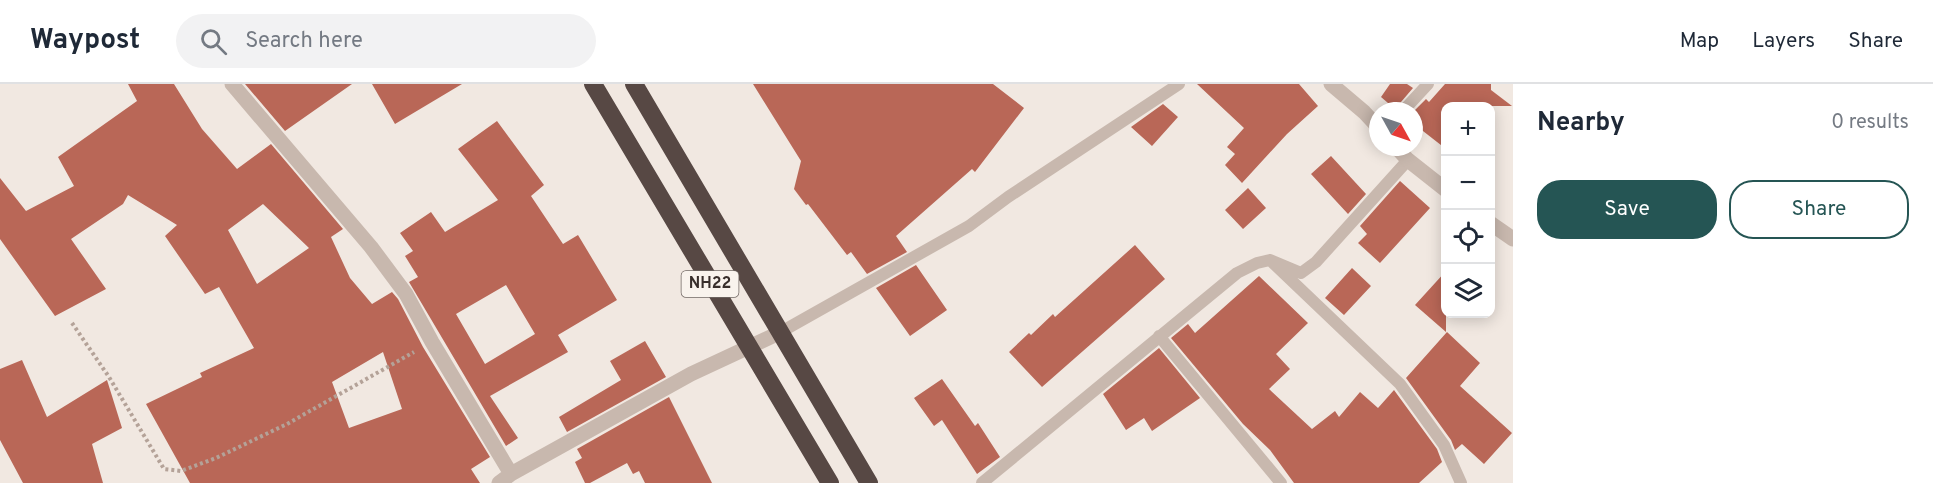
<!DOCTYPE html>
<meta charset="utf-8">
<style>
body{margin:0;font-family:Overpass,sans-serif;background:#f2f2f3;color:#1f2937}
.controls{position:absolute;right:18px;top:18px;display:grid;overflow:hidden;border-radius:12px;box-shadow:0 3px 15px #0003}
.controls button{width:54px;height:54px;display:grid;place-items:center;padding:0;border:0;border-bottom:2px solid #e0e1e3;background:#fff;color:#1f2937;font:30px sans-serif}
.compass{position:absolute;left:1369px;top:18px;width:54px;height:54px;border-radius:50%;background:#fff;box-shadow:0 3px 15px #0003;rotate:130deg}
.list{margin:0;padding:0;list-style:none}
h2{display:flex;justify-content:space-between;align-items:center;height:78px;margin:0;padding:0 24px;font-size:26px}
h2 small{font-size:20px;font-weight:400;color:#747a83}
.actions{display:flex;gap:12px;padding:18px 24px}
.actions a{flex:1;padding:14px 0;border:2px solid #255554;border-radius:24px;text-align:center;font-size:21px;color:#255554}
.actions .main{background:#255554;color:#fff}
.icon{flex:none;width:33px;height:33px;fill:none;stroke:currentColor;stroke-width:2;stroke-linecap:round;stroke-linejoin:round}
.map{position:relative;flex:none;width:1513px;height:399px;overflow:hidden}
header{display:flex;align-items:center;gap:36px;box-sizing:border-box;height:84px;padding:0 30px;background:#fff;border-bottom:2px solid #e0e1e3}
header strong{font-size:28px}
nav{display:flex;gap:33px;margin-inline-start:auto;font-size:21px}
.search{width:420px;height:54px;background:#f2f2f3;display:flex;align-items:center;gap:15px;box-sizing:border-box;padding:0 21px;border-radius:33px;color:#747a83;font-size:22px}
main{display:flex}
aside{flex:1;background:#fff}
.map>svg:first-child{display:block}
.building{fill:#b96757;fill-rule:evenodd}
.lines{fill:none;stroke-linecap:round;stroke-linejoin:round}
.path{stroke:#b4a298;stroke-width:4;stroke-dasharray:3 3;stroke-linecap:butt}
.lane{stroke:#c8b8ae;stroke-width:12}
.street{stroke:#c8b8ae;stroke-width:15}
.highway{stroke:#574844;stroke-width:18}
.labels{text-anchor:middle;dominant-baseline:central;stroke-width:5;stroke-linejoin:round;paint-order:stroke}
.shield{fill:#f9f3ed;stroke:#726965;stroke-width:1.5}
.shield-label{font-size:16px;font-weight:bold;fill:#382e2b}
</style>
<header>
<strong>Waypost</strong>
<div class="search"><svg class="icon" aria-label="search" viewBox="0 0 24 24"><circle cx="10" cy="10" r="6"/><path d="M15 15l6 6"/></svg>Search here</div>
<nav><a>Map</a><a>Layers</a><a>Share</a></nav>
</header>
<main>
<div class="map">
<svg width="1513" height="399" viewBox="0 0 1513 399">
<rect width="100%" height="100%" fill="#f1e8e1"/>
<path class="building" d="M 128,0 L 174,0 L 202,45 L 237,85 L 271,60 L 343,145 L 331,153 L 350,194 L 372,220 L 392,208 L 398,215 L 423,263 L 490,373 L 471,385 L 480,399 L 190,399 L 146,320 L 202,293 L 200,289 L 254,264 L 219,203 L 205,210 L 165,152 L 177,141 L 128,111 L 123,120 L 71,155 L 106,205 L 55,232 L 0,155 L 0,94 L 26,127 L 74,102 L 58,73 L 137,17 ZM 263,120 L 309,164 L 257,200 L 228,146 ZM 383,268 L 402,325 L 349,344 L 332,298 Z
M 245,0 L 352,0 L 285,47 Z
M 372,0 L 462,0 L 395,40 Z
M 753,0 L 993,0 L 1024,24 L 975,88 L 972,85 L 896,152 L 907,168 L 867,190 L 851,168 L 847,171 L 808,120 L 806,121 L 794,105 L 801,77 Z
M 1197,0 L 1299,0 L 1318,22 L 1287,50 L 1242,99 L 1225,81 L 1235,70 L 1227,63 L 1244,44 Z
M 1390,0 L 1407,0 L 1413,4 L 1395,25 L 1381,13 Z
M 1445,0 L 1491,0 L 1491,6 L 1512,22 L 1446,22 L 1446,65 L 1414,40 L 1414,27 L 1426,15 L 1429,18 Z
M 1163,20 L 1178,33 L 1152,62 L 1131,43 Z
M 497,37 L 544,101 L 531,112 L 563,160 L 578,151 L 617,216 L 558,251 L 568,268 L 490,312 L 518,354 L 506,362 L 409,198 L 418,193 L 405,172 L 413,167 L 400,149 L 431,128 L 445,148 L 498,116 L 458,65 ZM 506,201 L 535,250 L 485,280 L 456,230 Z
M 1331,72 L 1366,110 L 1348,130 L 1311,90 Z
M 1400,97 L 1430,124 L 1380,179 L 1358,159 L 1367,150 L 1360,142 Z
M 1248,104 L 1266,124 L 1243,145 L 1225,126 Z
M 1135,161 L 1165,195 L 1042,303 L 1009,268 L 1029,249 L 1031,251 L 1053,230 L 1055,233 Z
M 916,181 L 947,226 L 910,252 L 876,204 Z
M 1352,184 L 1371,202 L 1344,231 L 1325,214 Z
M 1446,187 L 1446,248 L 1415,221 Z
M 1259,192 L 1308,239 L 1276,270 L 1290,285 L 1269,305 L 1312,345 L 1335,327 L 1339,333 L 1360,308 L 1378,324 L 1394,306 L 1437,365 L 1442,378 L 1419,399 L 1294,399 L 1270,366 L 1243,340 L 1171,254 L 1188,240 L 1195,249 Z
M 1447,248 L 1480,279 L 1460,302 L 1512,349 L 1484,380 L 1462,360 L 1455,366 L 1451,356 L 1406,294 Z
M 645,257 L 666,293 L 567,348 L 559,333 L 621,296 L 610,277 Z
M 1159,264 L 1200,314 L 1152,347 L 1144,334 L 1126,346 L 1103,310 Z
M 22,276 L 47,333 L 107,296 L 122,344 L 92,360 L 103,399 L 23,399 L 0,356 L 0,285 Z
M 942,295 L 975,342 L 978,339 L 1000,373 L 977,390 L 942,336 L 934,342 L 914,314 Z
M 669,313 L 712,399 L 645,399 L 639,387 L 633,390 L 627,379 L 590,399 L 585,399 L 575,378 L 582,374 L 577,365 Z"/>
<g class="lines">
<path class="path" d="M 72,239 L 109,293 L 164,385 L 181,387 L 216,374 L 287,340 L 414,268"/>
<path class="lane" d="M 1403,27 L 1428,0
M 1408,76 L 1316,178 L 1301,189 L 1270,176 L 1400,300 L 1444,361 L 1461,399
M 779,249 L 969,142 L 1008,113 L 1179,0
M 1159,252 L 1281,399
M 982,399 L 1237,189 L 1257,179 L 1270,176"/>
<path class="street" d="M 232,0 L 371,163 L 406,210 L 432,258 L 511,390
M 1331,0 L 1364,28 L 1378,43
M 1396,63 L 1408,76 L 1446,106
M 1490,139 L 1513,155
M 499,399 L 511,390 L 691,290 L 779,249"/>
<path class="highway" d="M 593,0 L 830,399
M 634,0 L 869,399"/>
</g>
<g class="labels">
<rect class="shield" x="681.5" y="187" width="57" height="26" rx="4.5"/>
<g class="shield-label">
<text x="710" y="200">NH22</text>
</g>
</g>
</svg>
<div class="controls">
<button>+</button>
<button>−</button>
<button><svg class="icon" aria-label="locate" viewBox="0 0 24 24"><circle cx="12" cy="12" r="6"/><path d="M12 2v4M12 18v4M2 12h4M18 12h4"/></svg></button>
<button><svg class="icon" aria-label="layers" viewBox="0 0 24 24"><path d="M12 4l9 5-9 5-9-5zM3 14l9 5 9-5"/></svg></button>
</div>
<svg class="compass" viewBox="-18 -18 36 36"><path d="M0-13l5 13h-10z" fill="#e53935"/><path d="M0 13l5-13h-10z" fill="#747a83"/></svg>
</div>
<aside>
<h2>Nearby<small>0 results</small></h2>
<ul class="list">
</ul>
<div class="actions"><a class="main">Save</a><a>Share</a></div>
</aside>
</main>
